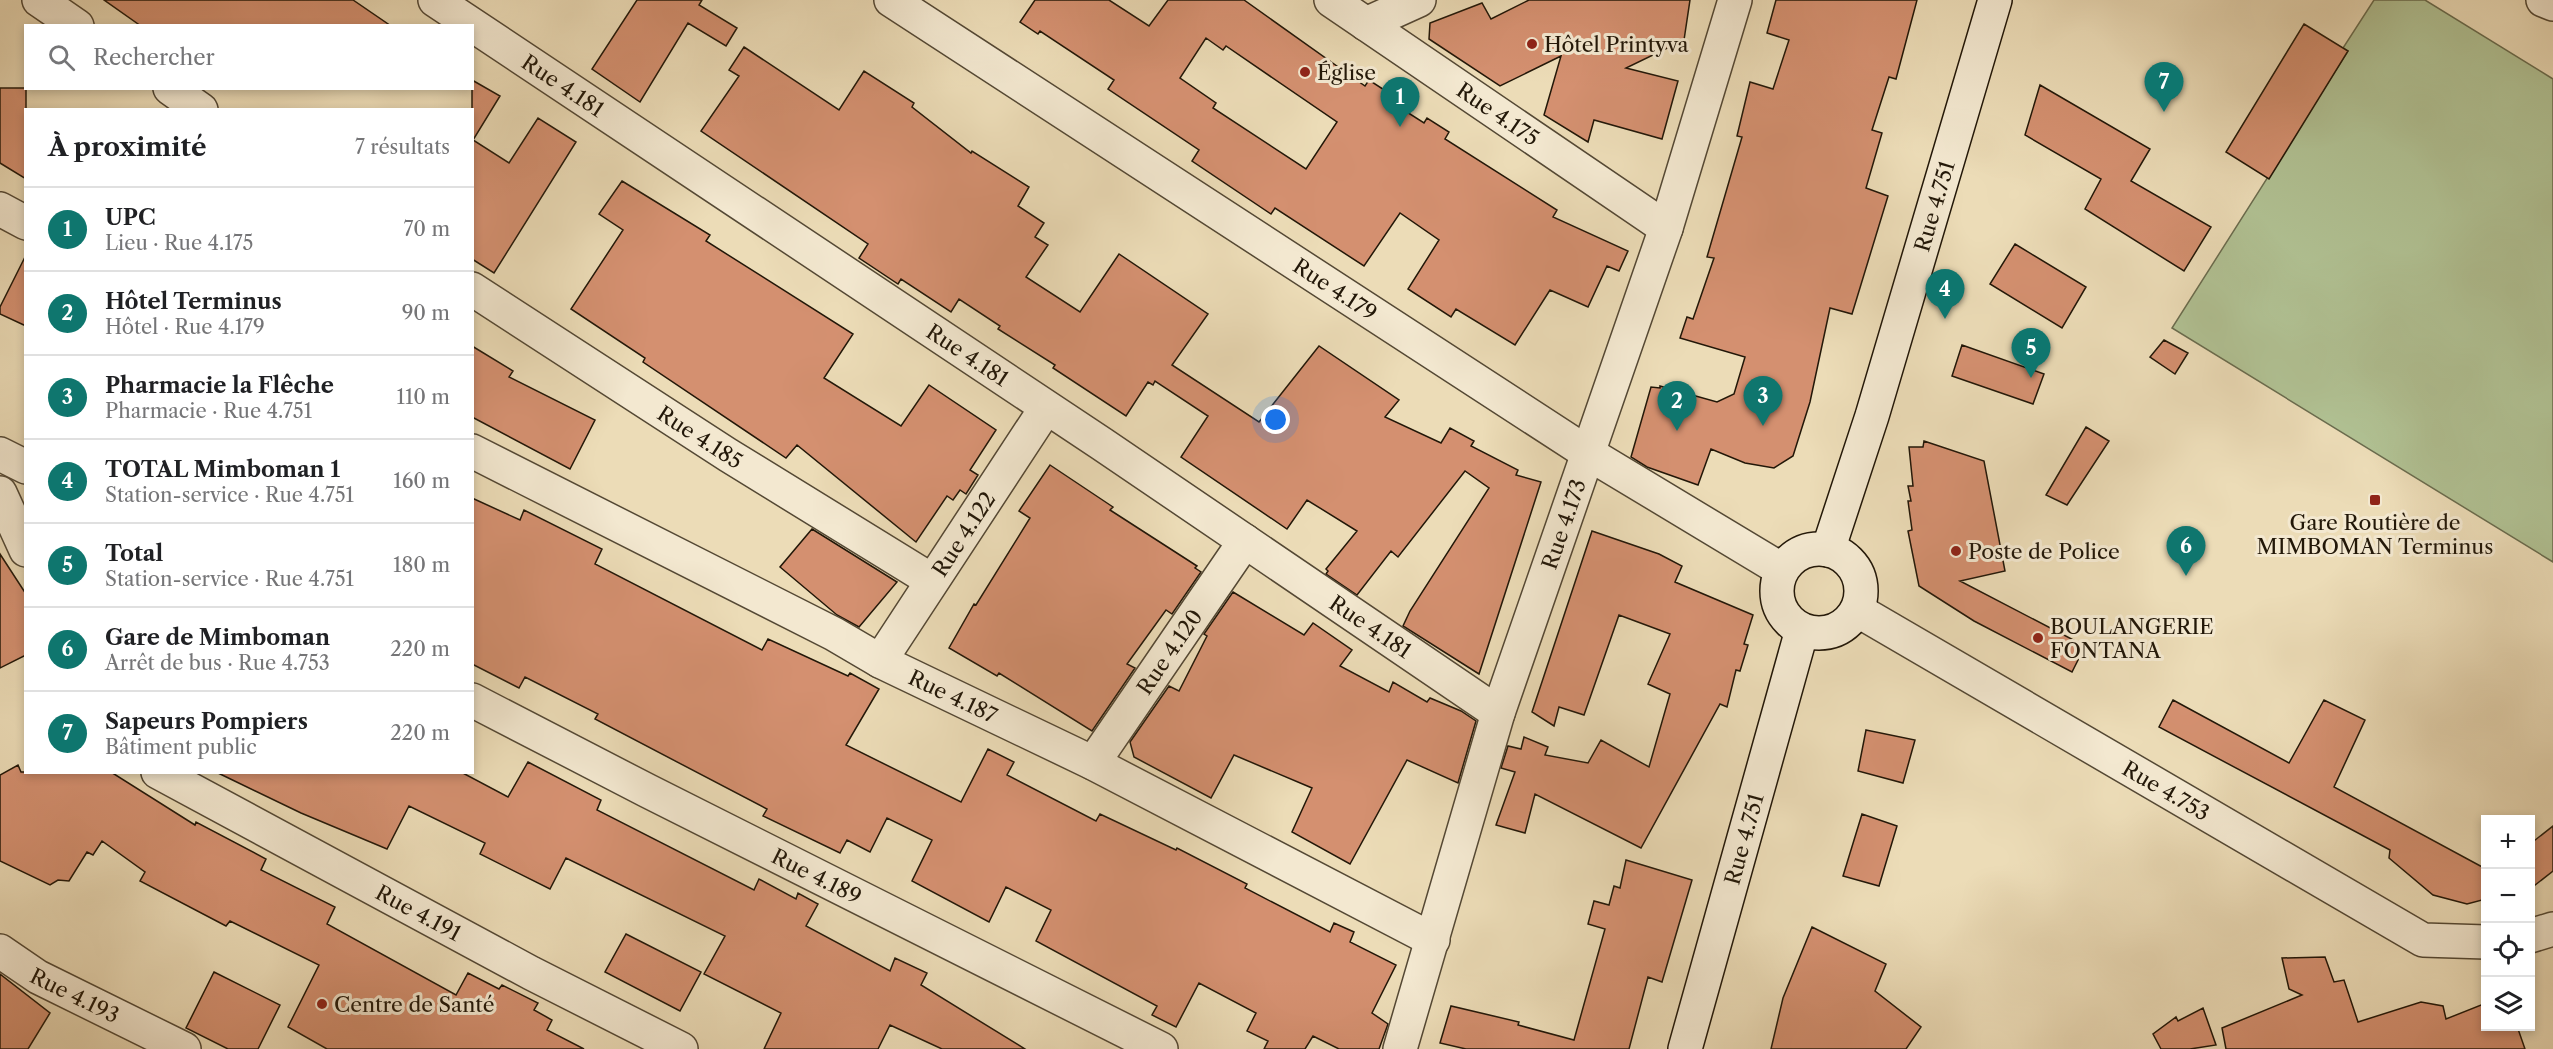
<!DOCTYPE html>
<html lang="fr">
<meta charset="utf-8">
<style>
body{margin:0;font-family:"Libre Caslon Text",serif;background:#f6f6f6;color:#202124}
.controls{position:absolute;right:18px;bottom:18px;display:grid;overflow:hidden;border-radius:0px;box-shadow:0 3px 9px #0003}
.controls button{width:54px;height:54px;display:grid;place-items:center;padding:0;border:0;border-bottom:2px solid #e0e0e0;background:#fff;color:#202124;font:30px sans-serif}
.you{position:absolute;left:1276px;top:420px;width:21px;height:21px;margin:-15px;border:4px solid #fff;border-radius:50%;background:#1a73e8;box-shadow:0 0 0 9px #1a73e833}
.badge{display:grid;place-items:center;width:39px;height:39px;border-radius:50%;background:#0f766e;color:#fff;font-size:20px;font-weight:700}
.pin{position:absolute;translate:-50% -50px;filter:drop-shadow(0 2px 3px #0008)}
.pin::after{content:'';position:absolute;top:32px;width:21px;height:18px;background:inherit;clip-path:polygon(0 0,100% 0,50% 100%)}
.list{margin:0;padding:0;list-style:none}
h2{display:flex;justify-content:space-between;align-items:center;height:78px;margin:0;padding:0 24px;font-size:26px}
h2 small{font-size:20px;font-weight:400;color:#757577}
.list li{display:grid;grid-template-columns:39px 1fr auto;gap:18px;align-items:center;box-sizing:border-box;height:84px;padding:0 24px;border-top:2px solid #e0e0e0}
.list b{display:block;font-size:22px;white-space:nowrap}
.list p{margin:0;font-size:20px;white-space:nowrap;color:#757577}
.list em{font-size:20px;font-style:normal;color:#757577}
.icon{flex:none;width:33px;height:33px;fill:none;stroke:currentColor;stroke-width:2;stroke-linecap:round;stroke-linejoin:round}
.map{position:relative;flex:none;width:2553px;height:1049px;overflow:hidden}
.search{position:absolute;background:#fff;box-shadow:0 3px 9px #0003;left:24px;top:24px;width:450px;height:66px;display:flex;align-items:center;gap:15px;box-sizing:border-box;padding:0 21px;border-radius:0px;color:#757577;font-size:22px}
.panel{position:absolute;background:#fff;box-shadow:0 3px 9px #0003;left:24px;top:108px;width:450px;height:666px;border-radius:0px}
.map>svg:first-child{display:block}
.green{fill:#b1c294;stroke:#6a6c4e;stroke-width:1.5}
.building{fill:#d49070;stroke:#221708;stroke-width:1.5;fill-rule:evenodd}
.lines{fill:none;stroke-linecap:round;stroke-linejoin:round}
.minor-casing{stroke:#544834;stroke-width:36}
.tertiary-casing{stroke:#544834;stroke-width:36}
.secondary-casing{stroke:#221708;stroke-width:36}
.minor{stroke:#f3e8d0;stroke-width:33}
.tertiary{stroke:#f3e8d0;stroke-width:33}
.secondary{stroke:#f3e8d0;stroke-width:33}
.poi-dot{fill:#8f2418;stroke:#f3e8d0;stroke-width:2}
.labels{text-anchor:middle;dominant-baseline:central;stroke-width:6;stroke-linejoin:round;paint-order:stroke}
.poi-label{font-size:21px;fill:#221708;stroke:#f3e8d0;text-anchor:start}
.street-label{font-size:21px;fill:#221708;stroke:#f3e8d0}
</style>
<div class="map">
<svg width="2553" height="1049" viewBox="0 0 2553 1049">
<rect width="100%" height="100%" fill="#ecdcb7"/>
<filter id="stains"><feTurbulence type="fractalNoise" baseFrequency=".00333" numOctaves="4"/><feColorMatrix values="0 0 0 0 .2 0 0 0 0 .09 0 0 0 0 .02 0 0 0 .5 -.17"/></filter>
<radialGradient id="worn" r=".72"><stop offset=".6" stop-color="#630" stop-opacity="0"/><stop offset="1" stop-color="#630" stop-opacity=".3"/></radialGradient>
<path class="green" d="M 2374,0 L 2425,0 L 2553,79 L 2553,562 L 2172,328 L 2348,51 L 2343,48 Z"/>
<path class="building" d="M 104,0 L 353,0 L 391,26 L 141,26 Z
M 637,0 L 702,0 L 699,5 L 737,28 L 726,46 L 688,23 L 640,102 L 592,69 Z
M 1035,0 L 1109,0 L 1149,26 L 1168,0 L 1244,0 L 1365,86 L 1369,80 L 1392,95 L 1388,100 L 1424,123 L 1427,118 L 1449,132 L 1445,139 L 1557,210 L 1553,217 L 1628,251 L 1619,271 L 1607,266 L 1588,307 L 1550,290 L 1515,345 L 1456,309 L 1451,317 L 1408,289 L 1439,240 L 1400,213 L 1364,266 L 1275,208 L 1271,214 L 1192,161 L 1199,150 L 1108,89 L 1114,80 L 1040,31 L 1038,34 L 1020,22 ZM 1206,38 L 1223,50 L 1226,46 L 1337,122 L 1306,169 L 1213,108 L 1216,103 L 1180,78 Z
M 1529,0 L 1690,0 L 1684,40 L 1626,68 L 1678,81 L 1662,139 L 1594,120 L 1588,142 L 1544,115 L 1561,56 L 1500,86 L 1429,39 L 1430,23 L 1482,3 L 1491,19 Z
M 1776,0 L 1917,0 L 1896,79 L 1889,77 L 1872,130 L 1882,133 L 1866,188 L 1888,196 L 1852,314 L 1830,308 L 1810,402 L 1793,456 L 1774,468 L 1745,463 L 1711,449 L 1698,485 L 1647,467 L 1631,457 L 1651,387 L 1660,388 L 1660,386 L 1717,402 L 1734,394 L 1745,357 L 1680,338 L 1687,317 L 1693,319 L 1714,258 L 1707,257 L 1742,137 L 1737,136 L 1750,82 L 1773,89 L 1789,40 L 1767,33 Z
M 2304,24 L 2348,51 L 2269,179 L 2226,152 Z
M 744,47 L 839,110 L 864,71 L 914,103 L 912,107 L 971,153 L 972,151 L 1029,187 L 1018,206 L 1044,223 L 1035,237 L 1048,245 L 1026,277 L 1080,312 L 1119,254 L 1208,314 L 1172,365 L 1259,422 L 1319,346 L 1399,400 L 1385,417 L 1441,443 L 1450,428 L 1474,441 L 1471,446 L 1518,470 L 1516,475 L 1541,482 L 1479,674 L 1403,626 L 1410,611 L 1489,488 L 1465,471 L 1398,557 L 1391,551 L 1357,595 L 1326,574 L 1328,571 L 1326,569 L 1357,531 L 1307,500 L 1287,529 L 1181,457 L 1208,416 L 1155,381 L 1153,385 L 1148,382 L 1126,416 L 1053,368 L 1055,365 L 998,329 L 1000,326 L 959,299 L 951,312 L 901,279 L 898,284 L 859,258 L 868,244 L 701,131 L 739,76 L 729,70 Z
M 472,80 L 500,96 L 473,140 L 509,163 L 538,118 L 576,142 L 494,273 L 472,259 Z
M 2040,85 L 2150,149 L 2131,181 L 2211,227 L 2184,271 L 2085,209 L 2101,179 L 2025,135 Z
M 0,88 L 26,88 L 26,179 L 0,163 Z
M 622,181 L 710,235 L 706,241 L 853,334 L 824,378 L 901,426 L 929,385 L 996,430 L 970,470 L 978,475 L 966,494 L 960,490 L 953,500 L 947,496 L 916,542 L 797,445 L 786,458 L 643,362 L 645,358 L 571,309 L 623,230 L 599,214 Z
M 2015,244 L 2086,287 L 2062,328 L 1990,284 Z
M 26,255 L 26,326 L 0,314 L 0,307 Z
M 2164,340 L 2188,353 L 2175,374 L 2150,357 Z
M 1962,345 L 2044,374 L 2033,404 L 1952,376 Z
M 472,346 L 513,371 L 509,377 L 595,420 L 570,469 L 472,417 Z
M 2086,427 L 2109,441 L 2067,505 L 2046,495 Z
M 1924,441 L 1984,461 L 2005,571 L 1960,581 L 2085,646 L 2072,672 L 1974,621 L 1919,586 L 1908,531 L 1912,530 L 1908,501 L 1911,501 L 1908,486 L 1913,486 L 1909,447 L 1923,447 Z
M 1050,465 L 1113,507 L 1110,510 L 1197,566 L 1195,568 L 1201,572 L 1172,614 L 1166,610 L 1127,664 L 1135,668 L 1092,731 L 999,673 L 997,676 L 949,648 L 974,604 L 976,605 L 1030,518 L 1019,511 Z
M 472,498 L 520,520 L 524,510 L 602,549 L 595,564 L 762,650 L 768,639 L 848,676 L 850,673 L 879,689 L 846,745 L 961,802 L 988,749 L 1014,762 L 1007,775 L 1096,821 L 1100,814 L 1176,850 L 1177,848 L 1247,884 L 1245,888 L 1330,932 L 1334,923 L 1354,932 L 1350,942 L 1396,965 L 1372,1013 L 1388,1024 L 1379,1049 L 1339,1049 L 1313,1036 L 1305,1049 L 1264,1049 L 1268,1041 L 1247,1031 L 1256,1013 L 1199,983 L 1176,1027 L 1152,1015 L 1157,1006 L 1036,941 L 1051,910 L 1006,887 L 989,922 L 912,881 L 932,840 L 887,818 L 870,852 L 847,840 L 840,853 L 763,816 L 767,809 L 595,719 L 598,714 L 525,677 L 519,688 L 472,664 Z
M 812,529 L 897,582 L 859,627 L 837,615 L 780,567 Z
M 1592,531 L 1659,554 L 1682,566 L 1675,582 L 1753,615 L 1744,644 L 1748,645 L 1740,671 L 1736,670 L 1727,707 L 1720,704 L 1641,848 L 1535,794 L 1525,833 L 1496,825 L 1515,772 L 1501,768 L 1508,746 L 1521,749 L 1524,737 L 1548,747 L 1545,755 L 1588,763 L 1601,740 L 1649,767 L 1670,694 L 1648,684 L 1670,634 L 1619,615 L 1584,715 L 1559,707 L 1554,726 L 1532,712 Z
M 0,554 L 26,594 L 26,655 L 0,668 Z
M 1233,592 L 1304,635 L 1313,623 L 1352,650 L 1340,666 L 1389,692 L 1393,682 L 1427,702 L 1430,698 L 1461,711 L 1476,721 L 1458,783 L 1407,760 L 1350,864 L 1292,832 L 1312,788 L 1234,755 L 1211,798 L 1134,757 L 1130,742 L 1169,686 L 1179,691 L 1207,636 L 1204,634 Z
M 2173,700 L 2289,763 L 2324,700 L 2365,720 L 2334,787 L 2486,869 L 2486,899 L 2467,904 L 2433,895 L 2389,858 L 2390,850 L 2159,727 Z
M 1866,730 L 1915,740 L 1903,783 L 1858,771 Z
M 528,762 L 601,800 L 597,810 L 754,890 L 759,879 L 796,899 L 798,893 L 818,904 L 806,926 L 890,971 L 895,958 L 927,973 L 921,985 L 1025,1049 L 942,1049 L 890,1025 L 878,1049 L 764,1049 L 781,1013 L 704,974 L 725,936 L 566,858 L 550,889 L 480,854 L 485,843 L 409,806 L 387,849 L 301,813 L 216,772 L 461,772 L 508,797 Z
M 18,765 L 21,772 L 111,772 L 195,825 L 196,822 L 266,859 L 261,870 L 335,907 L 327,924 L 456,995 L 468,973 L 499,989 L 502,985 L 538,1003 L 534,1010 L 552,1020 L 547,1030 L 584,1049 L 327,1049 L 288,1027 L 319,965 L 230,921 L 226,926 L 140,881 L 145,872 L 102,841 L 93,855 L 87,852 L 69,881 L 58,880 L 50,885 L 0,861 L 0,775 Z
M 1862,814 L 1897,826 L 1879,886 L 1843,876 Z
M 2553,826 L 2553,871 L 2530,889 L 2530,844 Z
M 1626,860 L 1692,880 L 1662,982 L 1648,977 L 1629,1049 L 1466,1049 L 1440,1043 L 1451,1006 L 1519,1022 L 1518,1025 L 1574,1040 L 1605,929 L 1588,924 L 1594,901 L 1609,905 L 1614,886 L 1620,888 Z
M 1812,927 L 1886,964 L 1875,991 L 1921,1027 L 1906,1049 L 1771,1049 L 1783,998 Z
M 626,934 L 701,972 L 680,1011 L 605,972 Z
M 2325,957 L 2334,982 L 2344,980 L 2358,1022 L 2421,1002 L 2443,1006 L 2446,1019 L 2486,1003 L 2486,1026 L 2517,1026 L 2525,1049 L 2226,1049 L 2222,1028 L 2302,995 L 2289,989 L 2282,958 Z
M 214,972 L 280,1005 L 258,1049 L 228,1049 L 186,1028 Z
M 0,974 L 50,1013 L 28,1049 L 0,1049 Z
M 2203,1008 L 2216,1045 L 2190,1049 L 2161,1049 L 2153,1034 L 2176,1017 L 2178,1021 Z"/>
<g class="lines">
<g class="minor-casing">
<g id="minor">
<path d="M 39,0 L 77,26"/>
<path id="s1" d="M 435,0 L 1102,444 L 1498,713"/>
<path id="s2" d="M 1331,0 L 1666,228"/>
<path d="M 2543,0 L 2553,4"/>
<path d="M 1366,24 L 1419,0"/>
<path d="M 170,88 L 201,110"/>
<path d="M 0,209 L 26,223"/>
<path id="s3" d="M 472,289 L 728,455 L 931,580"/>
<path id="s4" d="M 472,451 L 834,634 L 880,661 L 1093,763 L 1433,940"/>
<path d="M 0,454 L 26,467"/>
<path d="M 0,493 L 26,550"/>
<path id="s5" d="M 1857,610 L 2423,940 L 2486,942"/>
<path id="s6" d="M 880,661 L 1046,408"/>
<path id="s7" d="M 472,700 L 648,791 L 1161,1049"/>
<path id="s8" d="M 1093,763 L 1245,541"/>
<path id="s9" d="M 158,772 L 531,973 L 681,1049"/>
<path d="M 2530,936 L 2553,929"/>
<path id="s10" d="M 0,951 L 38,977 L 184,1049"/>
<path id="s11" d="M 1400,1049 L 1498,713 L 1666,228 L 1735,0"/>
</g>
</g>
<g class="tertiary-casing">
<g id="tertiary">
<path id="s12" d="M 891,0 L 1586,452 L 1782,570"/>
</g>
</g>
<g class="secondary-casing">
<g id="secondary">
<circle cx="1819" cy="591" r="42"/>
<path id="s13" d="M 1828,550 L 1872,416 L 1995,0"/>
<path id="s14" d="M 1685,1049 L 1802,630"/>
</g>
</g>
<use href="#minor" class="minor"/>
<use href="#tertiary" class="tertiary"/>
<use href="#secondary" class="secondary"/>
</g>
<g class="poi-dot">
<circle cx="1532" cy="44" r="6"/>
<circle cx="1305" cy="72" r="6"/>
<rect x="2369" y="494" width="12" height="12" rx="3"/>
<circle cx="1956" cy="551" r="6"/>
<circle cx="2038" cy="638" r="6"/>
<circle cx="322" cy="1004" r="6"/>
</g>
<g class="labels">
<g class="poi-label">
<text x="1544" y="44">Hôtel Printyva</text>
<text x="1317" y="72">Église</text>
<text x="2375" y="522" text-anchor="middle">Gare Routière de<tspan x="2375" dy="24">MIMBOMAN Terminus</tspan></text>
<text x="1968" y="551">Poste de Police</text>
<text x="2050" y="626">BOULANGERIE<tspan x="2050" dy="24">FONTANA</tspan></text>
<text x="334" y="1004">Centre de Santé</text>
</g>
<g class="street-label">
<text stroke="none"><textPath href="#s1" startOffset="154">Rue 4.181</textPath></text>
<text stroke="none"><textPath href="#s2" startOffset="202">Rue 4.175</textPath></text>
<text stroke="none"><textPath href="#s13" startOffset="360">Rue 4.751</textPath></text>
<text stroke="none"><textPath href="#s12" startOffset="530">Rue 4.179</textPath></text>
<text stroke="none"><textPath href="#s1" startOffset="640">Rue 4.181</textPath></text>
<text stroke="none"><textPath href="#s3" startOffset="272">Rue 4.185</textPath></text>
<text stroke="none"><textPath href="#s11" startOffset="550">Rue 4.173</textPath></text>
<text stroke="none"><textPath href="#s6" startOffset="152">Rue 4.122</textPath></text>
<text stroke="none"><textPath href="#s1" startOffset="1126">Rue 4.181</textPath></text>
<text stroke="none"><textPath href="#s8" startOffset="135">Rue 4.120</textPath></text>
<text stroke="none"><textPath href="#s4" startOffset="540">Rue 4.187</textPath></text>
<text stroke="none"><textPath href="#s5" startOffset="358">Rue 4.753</textPath></text>
<text stroke="none"><textPath href="#s14" startOffset="218">Rue 4.751</textPath></text>
<text stroke="none"><textPath href="#s7" startOffset="387">Rue 4.189</textPath></text>
<text stroke="none"><textPath href="#s9" startOffset="296">Rue 4.191</textPath></text>
<text stroke="none"><textPath href="#s10" startOffset="87">Rue 4.193</textPath></text>
</g>
</g>
<rect width="100%" height="100%" filter="url(#stains)"/>
<rect width="100%" height="100%" fill="url(#worn)"/>
</svg>
<div class="controls">
<button>+</button>
<button>−</button>
<button><svg class="icon" aria-label="locate" viewBox="0 0 24 24"><circle cx="12" cy="12" r="6"/><path d="M12 2v4M12 18v4M2 12h4M18 12h4"/></svg></button>
<button><svg class="icon" aria-label="layers" viewBox="0 0 24 24"><path d="M12 4l9 5-9 5-9-5zM3 14l9 5 9-5"/></svg></button>
</div>
<div class="you"></div>
<div class="pin badge" style="left:1400px;top:127px">1</div>
<div class="pin badge" style="left:1677px;top:431px">2</div>
<div class="pin badge" style="left:1763px;top:426px">3</div>
<div class="pin badge" style="left:1945px;top:319px">4</div>
<div class="pin badge" style="left:2031px;top:378px">5</div>
<div class="pin badge" style="left:2186px;top:576px">6</div>
<div class="pin badge" style="left:2164px;top:112px">7</div>
<div class="search"><svg class="icon" aria-label="search" viewBox="0 0 24 24"><circle cx="10" cy="10" r="6"/><path d="M15 15l6 6"/></svg>Rechercher</div>
<section class="panel">
<h2>À proximité<small>7 résultats</small></h2>
<ul class="list">
<li><span class="badge">1</span><div><b>UPC</b><p>Lieu · Rue 4.175</p></div><em>70 m</em></li>
<li><span class="badge">2</span><div><b>Hôtel Terminus</b><p>Hôtel · Rue 4.179</p></div><em>90 m</em></li>
<li><span class="badge">3</span><div><b>Pharmacie la Flêche</b><p>Pharmacie · Rue 4.751</p></div><em>110 m</em></li>
<li><span class="badge">4</span><div><b>TOTAL Mimboman 1</b><p>Station-service · Rue 4.751</p></div><em>160 m</em></li>
<li><span class="badge">5</span><div><b>Total</b><p>Station-service · Rue 4.751</p></div><em>180 m</em></li>
<li><span class="badge">6</span><div><b>Gare de Mimboman</b><p>Arrêt de bus · Rue 4.753</p></div><em>220 m</em></li>
<li><span class="badge">7</span><div><b>Sapeurs Pompiers</b><p>Bâtiment public</p></div><em>220 m</em></li>
</ul>
</section>
</div>
